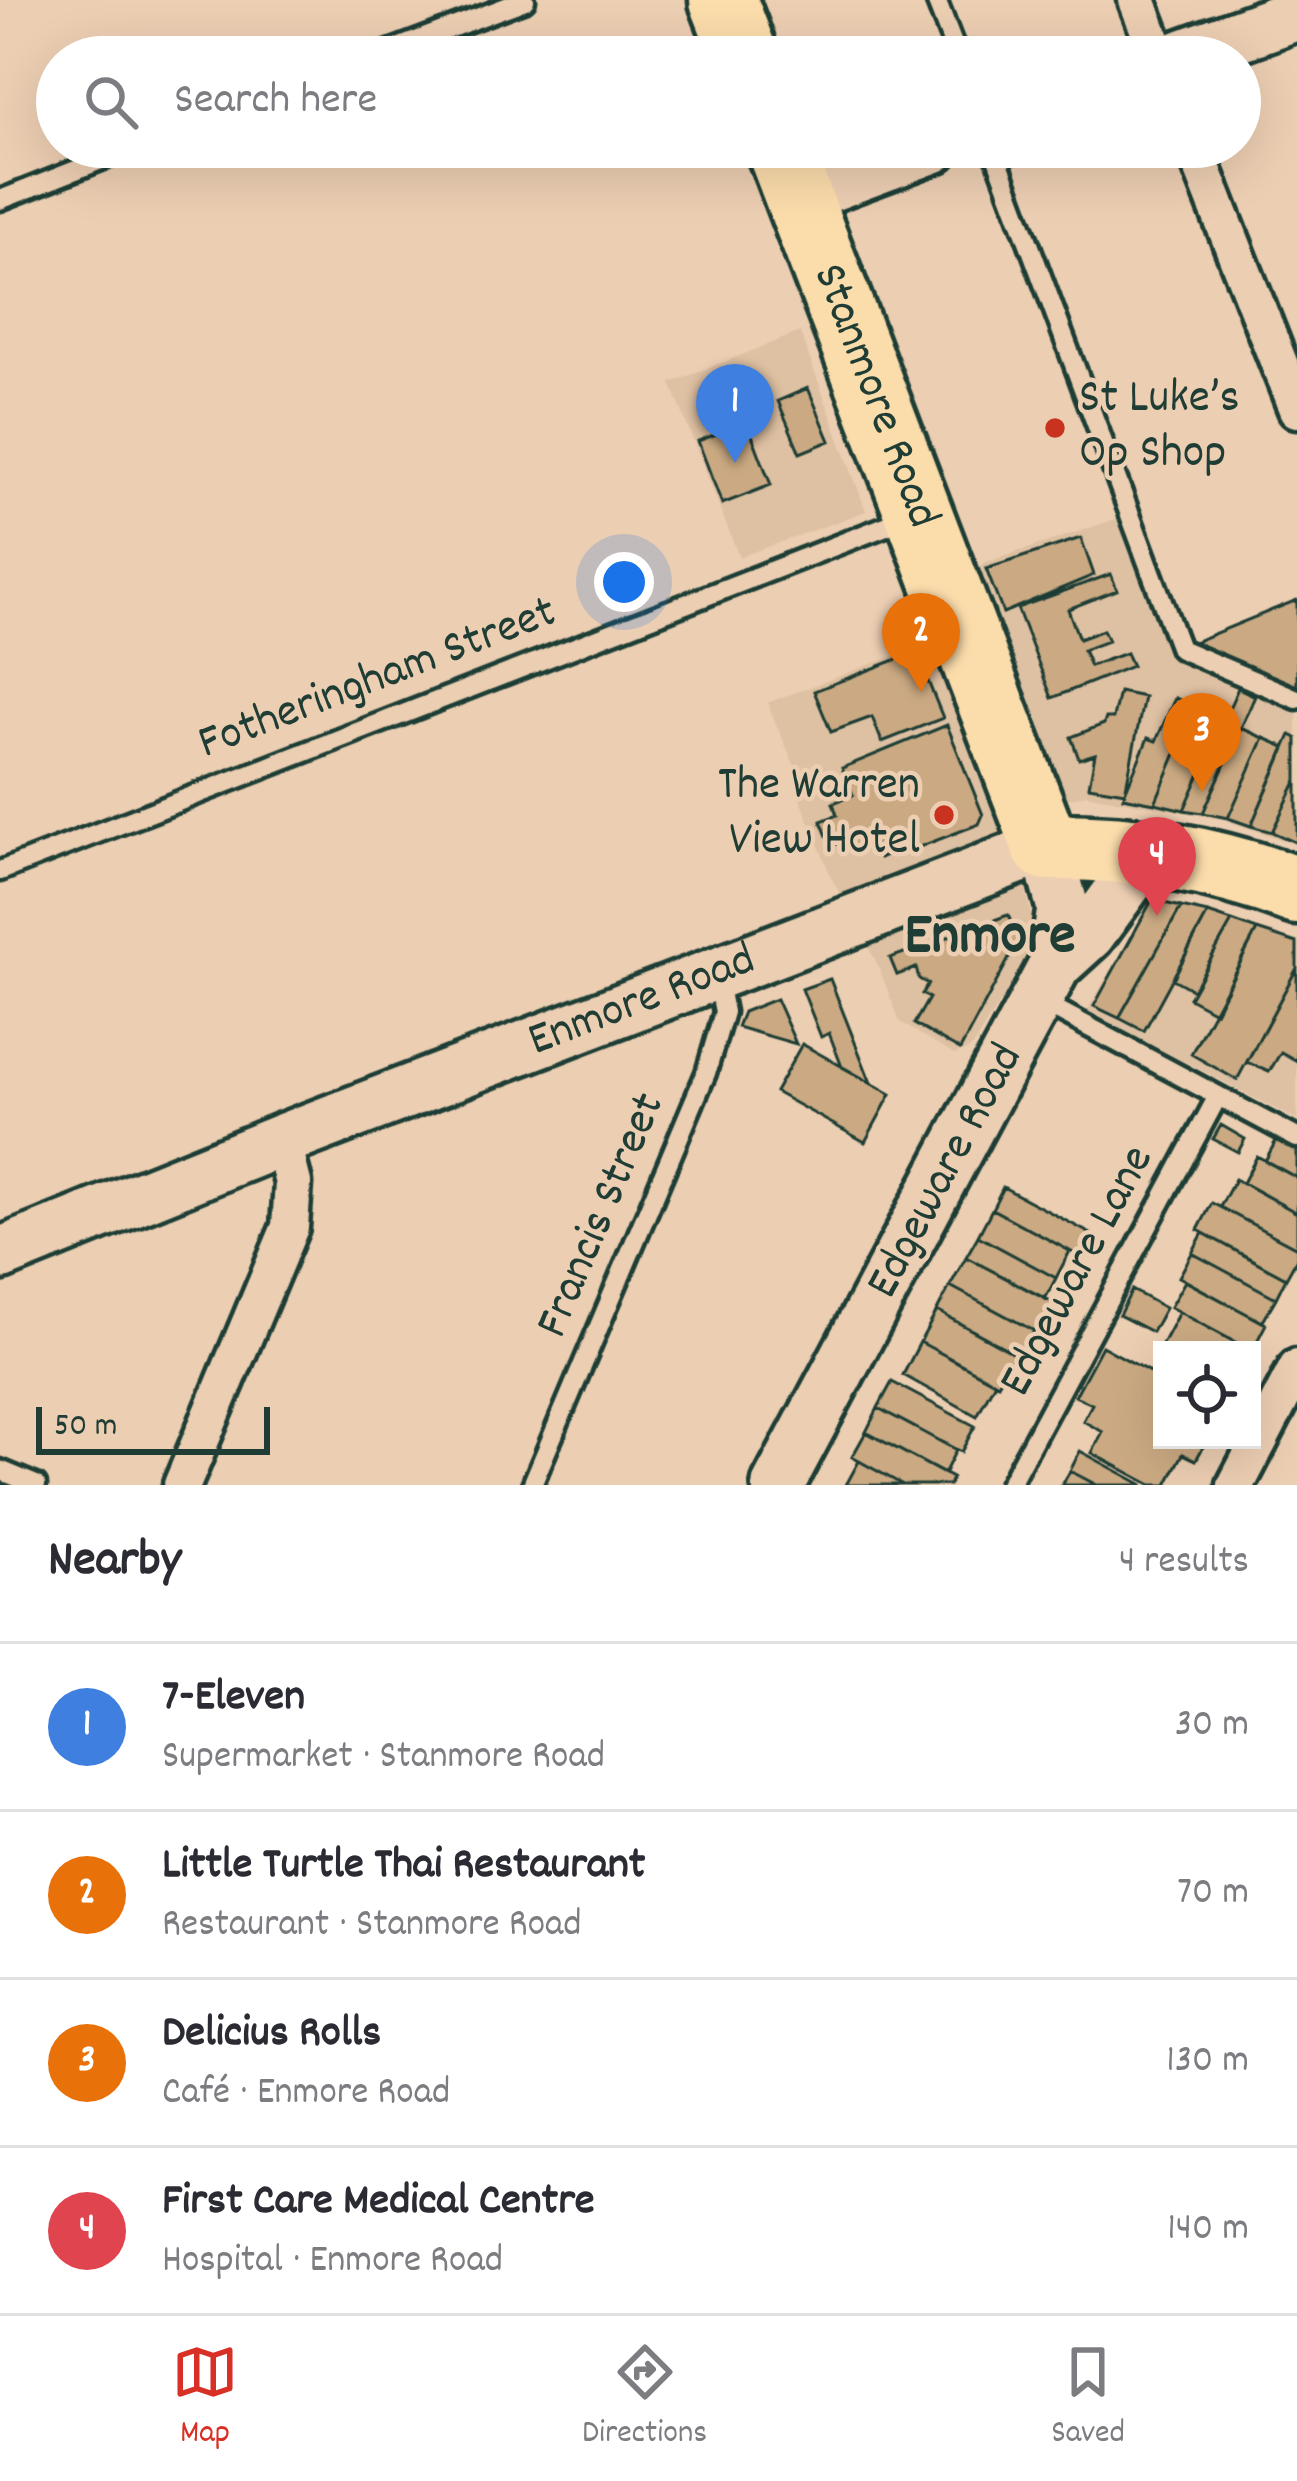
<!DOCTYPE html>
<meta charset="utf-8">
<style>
body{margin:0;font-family:Dekko,sans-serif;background:#f2f2f3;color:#2b2b33}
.controls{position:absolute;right:36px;bottom:36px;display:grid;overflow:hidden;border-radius:0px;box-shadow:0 12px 48px #0002}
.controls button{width:108px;height:108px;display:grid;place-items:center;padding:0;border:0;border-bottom:3px solid #e1e1e2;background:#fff;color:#2b2b33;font:60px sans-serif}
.scale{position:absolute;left:36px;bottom:30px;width:234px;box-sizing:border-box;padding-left:12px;border:6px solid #1f3d34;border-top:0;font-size:33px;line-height:42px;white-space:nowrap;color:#1f3d34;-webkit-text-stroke:9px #ecceb2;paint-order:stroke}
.you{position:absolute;left:624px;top:582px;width:42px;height:42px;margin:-30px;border:9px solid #fff;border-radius:50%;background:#1a73e8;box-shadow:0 0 0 18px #1a73e833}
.badge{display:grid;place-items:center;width:78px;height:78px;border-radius:50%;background:#d93025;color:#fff;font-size:39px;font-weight:700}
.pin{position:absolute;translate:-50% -99px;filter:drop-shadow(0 3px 6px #0008)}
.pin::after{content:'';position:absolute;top:63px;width:42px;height:36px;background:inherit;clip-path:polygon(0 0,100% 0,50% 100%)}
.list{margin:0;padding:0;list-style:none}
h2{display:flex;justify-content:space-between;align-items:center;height:156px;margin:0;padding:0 48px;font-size:51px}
h2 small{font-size:39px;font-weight:400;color:#7c7c81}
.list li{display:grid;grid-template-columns:78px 1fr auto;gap:36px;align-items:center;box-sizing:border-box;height:168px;padding:0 48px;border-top:3px solid #e1e1e2}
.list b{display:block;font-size:45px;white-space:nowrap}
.list p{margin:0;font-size:39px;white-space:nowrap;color:#7c7c81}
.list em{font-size:39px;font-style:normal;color:#7c7c81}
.icon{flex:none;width:66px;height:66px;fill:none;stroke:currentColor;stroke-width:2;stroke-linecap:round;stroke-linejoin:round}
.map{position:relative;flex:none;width:1297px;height:1485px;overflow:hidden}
.search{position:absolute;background:#fff;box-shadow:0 12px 48px #0002;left:36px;right:36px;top:36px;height:132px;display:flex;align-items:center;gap:30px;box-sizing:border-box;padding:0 42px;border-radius:66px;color:#7c7c81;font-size:45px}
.sheet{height:828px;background:#fff}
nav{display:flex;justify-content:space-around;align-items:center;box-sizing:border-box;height:168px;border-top:3px solid #e1e1e2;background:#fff;font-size:33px;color:#7c7c81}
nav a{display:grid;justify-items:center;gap:6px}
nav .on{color:#d93025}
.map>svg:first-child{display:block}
.built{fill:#dec0a2}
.building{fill:#cbaa83;stroke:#1f3d34;stroke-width:3}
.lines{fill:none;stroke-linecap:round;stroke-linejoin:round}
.lane-casing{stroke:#1f3d34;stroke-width:27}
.street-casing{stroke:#1f3d34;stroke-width:45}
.secondary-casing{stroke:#1f3d34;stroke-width:60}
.highway-casing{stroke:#1f3d34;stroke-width:75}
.lane{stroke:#ecceb2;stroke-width:18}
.street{stroke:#ecceb2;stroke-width:36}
.secondary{stroke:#ecceb2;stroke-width:51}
.highway{stroke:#fbdcab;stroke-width:66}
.poi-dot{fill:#c8321e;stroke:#ecceb2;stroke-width:4.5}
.labels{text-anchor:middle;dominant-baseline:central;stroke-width:9;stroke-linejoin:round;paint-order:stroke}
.street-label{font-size:48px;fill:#1f3d34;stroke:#ecceb2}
.poi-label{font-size:48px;fill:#1f3d34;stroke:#ecceb2;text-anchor:start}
.district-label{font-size:60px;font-weight:bold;fill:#1f3d34;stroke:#ecceb2}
</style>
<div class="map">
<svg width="1297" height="1485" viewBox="0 0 1297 1485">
<rect width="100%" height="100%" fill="#ecceb2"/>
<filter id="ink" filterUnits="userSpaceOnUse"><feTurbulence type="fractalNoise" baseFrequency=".00833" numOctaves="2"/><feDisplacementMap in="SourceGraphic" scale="24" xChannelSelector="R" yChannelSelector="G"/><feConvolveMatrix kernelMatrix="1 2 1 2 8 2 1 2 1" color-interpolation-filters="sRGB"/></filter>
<g filter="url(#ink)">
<path class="built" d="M 800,332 L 866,511 L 739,557 L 671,383 Z
M 1117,519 L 1180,649 L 1297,699 L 1297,845 L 1225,820 L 1085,794 L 996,818 L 1026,890 L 1036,941 L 972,1048 L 954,1055 L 900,1022 L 877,963 L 831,877 L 792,777 L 798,773 L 767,703 L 917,647 L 984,563 Z
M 1152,900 L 1208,913 L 1297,943 L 1297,1120 L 1087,1011 Z"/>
<path class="building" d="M 808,388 L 830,441 L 800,453 L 778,401 Z
M 747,422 L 771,485 L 722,504 L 698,441 Z
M 1081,538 L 1094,575 L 1003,613 L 986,569 Z
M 1111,574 L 1117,590 L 1068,609 L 1079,639 L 1103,630 L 1108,641 L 1083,650 L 1090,666 L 1126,653 L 1132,666 L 1052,698 L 1017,608 Z
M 1297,600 L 1297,687 L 1191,643 Z
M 916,652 L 943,718 L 882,742 L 872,717 L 831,732 L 814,691 Z
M 1238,688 L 1255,696 L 1241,728 L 1203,813 L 1184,810 Z
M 1119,692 L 1144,697 L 1125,792 L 1089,786 L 1095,754 L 1079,759 L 1071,737 L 1104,724 L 1106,718 L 1113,718 Z
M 1175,698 L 1196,707 L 1155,803 L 1123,797 L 1148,738 L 1156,741 Z
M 1198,702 L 1219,711 L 1201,752 L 1208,756 L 1184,810 L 1155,803 Z
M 947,725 L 983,815 L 979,824 L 896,856 L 893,852 L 880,858 L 873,841 L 853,849 L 849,839 L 831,846 L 821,821 L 837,815 L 833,803 L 853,795 L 842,768 Z
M 1241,728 L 1264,738 L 1228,818 L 1203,813 Z
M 1291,735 L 1297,738 L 1297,780 L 1272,832 L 1251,826 Z
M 1264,738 L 1285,747 L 1251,826 L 1228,818 Z
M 1297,780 L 1297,843 L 1272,832 Z
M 1152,900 L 1181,907 L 1119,1018 L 1094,1006 Z
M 1181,907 L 1208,913 L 1144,1031 L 1119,1018 Z
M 1208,913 L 1232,921 L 1193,990 L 1173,979 Z
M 1008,915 L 1019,940 L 960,1050 L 914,1024 L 929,998 L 922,994 L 928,984 L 919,979 L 916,968 L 897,975 L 890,958 Z
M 1232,921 L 1257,930 L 1215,1012 L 1189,998 Z
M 1257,930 L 1297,943 L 1297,968 L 1237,1080 L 1191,1054 Z
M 1297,968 L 1297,1061 L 1281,1052 L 1269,1072 L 1247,1062 Z
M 830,979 L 871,1083 L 842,1067 L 829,1033 L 821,1037 L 802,989 Z
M 776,999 L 796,1044 L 737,1027 L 743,1012 Z
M 802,1044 L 891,1094 L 865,1142 L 775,1092 Z
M 1221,1125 L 1245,1139 L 1238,1152 L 1213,1139 Z
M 1277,1139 L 1297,1150 L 1297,1178 L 1265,1161 Z
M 1257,1156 L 1297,1178 L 1297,1213 L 1243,1183 Z
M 1235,1179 L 1297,1213 L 1297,1248 L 1220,1207 Z
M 1003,1187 L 1091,1234 L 1079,1256 L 992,1209 Z
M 1212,1203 L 1297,1248 L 1297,1258 L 1286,1278 L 1198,1230 Z
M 992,1209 L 1070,1251 L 1056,1278 L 978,1236 Z
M 1203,1233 L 1286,1278 L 1276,1298 L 1192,1253 Z
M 978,1236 L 1056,1278 L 1045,1299 L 966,1257 Z
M 1192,1253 L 1276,1298 L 1262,1322 L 1179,1277 Z
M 966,1257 L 1054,1303 L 1038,1333 L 950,1286 Z
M 1185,1281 L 1266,1324 L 1252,1351 L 1170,1307 Z
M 950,1286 L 1034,1331 L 1020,1356 L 937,1311 Z
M 1132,1290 L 1165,1308 L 1152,1332 L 1119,1315 Z
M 937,1311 L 1015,1354 L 998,1384 L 920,1342 Z
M 1179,1312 L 1249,1350 L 1162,1350 L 1162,1364 L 1154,1359 Z
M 920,1342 L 995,1382 L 977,1416 L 903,1375 Z
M 1102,1346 L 1162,1379 L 1162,1440 L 1207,1440 L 1196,1460 L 1183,1454 L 1167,1485 L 1152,1485 L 1092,1453 L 1103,1432 L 1083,1421 L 1092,1404 L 1075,1396 Z
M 892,1382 L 975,1426 L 961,1452 L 878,1408 Z
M 878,1408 L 956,1450 L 944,1474 L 866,1432 Z
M 866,1432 L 952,1478 L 949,1485 L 903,1485 L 852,1457 Z
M 1080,1451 L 1143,1485 L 1097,1485 L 1070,1471 Z
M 859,1461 L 903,1485 L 846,1485 Z
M 1070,1471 L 1097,1485 L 1062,1485 Z"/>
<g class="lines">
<g class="lane-casing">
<path id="lane" d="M 936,0 L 958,57
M 374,57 L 525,0
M 993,147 L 1180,649 L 1297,699
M 0,200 L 134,147
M 0,871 L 909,517
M 1042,1002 L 1297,1138
M 0,1470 L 36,1485
M 532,1485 L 706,1073 L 724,1012 L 717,977
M 1009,1485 L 1218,1096"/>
</g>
<g class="street-casing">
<path id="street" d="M 1137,0 L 1159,57
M 1194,147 L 1297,409
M 182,1485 L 290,1227 L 293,1183 L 282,1140
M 1236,1485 L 1297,1368"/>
</g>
<g class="secondary-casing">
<g id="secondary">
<path d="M 1179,57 L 1297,14"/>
<path d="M 799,197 L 933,147"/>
<path d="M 1055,965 L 1089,934 L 1130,878 L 1166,852"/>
<path id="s1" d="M 0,1254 L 282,1140 L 1046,847 L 1063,908 L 1055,965 L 778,1485"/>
</g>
</g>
<g class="highway-casing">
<g id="highway">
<path d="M 723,0 L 745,57"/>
<path id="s2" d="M 779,147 L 1046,847 C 1134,846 1214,859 1297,891"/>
</g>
</g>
<use href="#lane" class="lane"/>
<use href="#street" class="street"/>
<use href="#secondary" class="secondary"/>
<use href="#highway" class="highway"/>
</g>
</g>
<g class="poi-dot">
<circle cx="1055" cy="428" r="12"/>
<circle cx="944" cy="815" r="12"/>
</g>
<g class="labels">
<g class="street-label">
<text stroke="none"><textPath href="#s2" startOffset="267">Stanmore Road</textPath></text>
<text transform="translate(378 680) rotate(-21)">Fotheringham Street</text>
<text stroke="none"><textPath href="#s1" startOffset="690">Enmore Road</textPath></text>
<text transform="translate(947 1172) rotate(-62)">Edgeware Road</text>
<text transform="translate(603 1216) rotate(-67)">Francis Street</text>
<text transform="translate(1079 1272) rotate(-62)">Edgeware Lane</text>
</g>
<g class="poi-label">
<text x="1079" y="400">St Luke’s<tspan x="1079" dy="55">Op Shop</tspan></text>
<text x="920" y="787" text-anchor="end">The Warren<tspan x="920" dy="55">View Hotel</tspan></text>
</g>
<g class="district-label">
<text x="990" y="939">Enmore</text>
</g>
</g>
</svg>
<div class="controls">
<button><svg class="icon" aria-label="locate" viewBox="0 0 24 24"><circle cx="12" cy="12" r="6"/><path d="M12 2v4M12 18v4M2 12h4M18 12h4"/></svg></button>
</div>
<div class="scale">50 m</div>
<div class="you"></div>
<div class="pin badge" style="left:735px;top:463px;background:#3f7fe0">1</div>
<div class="pin badge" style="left:921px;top:692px;background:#e8710a">2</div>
<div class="pin badge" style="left:1202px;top:792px;background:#e8710a">3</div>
<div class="pin badge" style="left:1157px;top:916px;background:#e0444e">4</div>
<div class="search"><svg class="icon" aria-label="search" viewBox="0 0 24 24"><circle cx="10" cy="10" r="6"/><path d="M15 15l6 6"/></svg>Search here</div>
</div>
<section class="sheet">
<h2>Nearby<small>4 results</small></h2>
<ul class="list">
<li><span class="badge" style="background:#3f7fe0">1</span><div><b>7-Eleven</b><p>Supermarket · Stanmore Road</p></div><em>30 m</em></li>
<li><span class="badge" style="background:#e8710a">2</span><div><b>Little Turtle Thai Restaurant</b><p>Restaurant · Stanmore Road</p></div><em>70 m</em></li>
<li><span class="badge" style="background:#e8710a">3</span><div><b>Delicius Rolls</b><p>Café · Enmore Road</p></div><em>130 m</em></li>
<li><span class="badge" style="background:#e0444e">4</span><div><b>First Care Medical Centre</b><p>Hospital · Enmore Road</p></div><em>140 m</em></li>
</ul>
</section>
<nav>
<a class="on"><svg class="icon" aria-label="map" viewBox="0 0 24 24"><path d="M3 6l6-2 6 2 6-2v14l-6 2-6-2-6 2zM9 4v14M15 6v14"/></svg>Map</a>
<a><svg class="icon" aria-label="directions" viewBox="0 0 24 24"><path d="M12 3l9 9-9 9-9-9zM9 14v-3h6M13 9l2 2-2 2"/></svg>Directions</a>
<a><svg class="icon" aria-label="saved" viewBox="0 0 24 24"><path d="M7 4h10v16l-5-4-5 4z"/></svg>Saved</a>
</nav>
